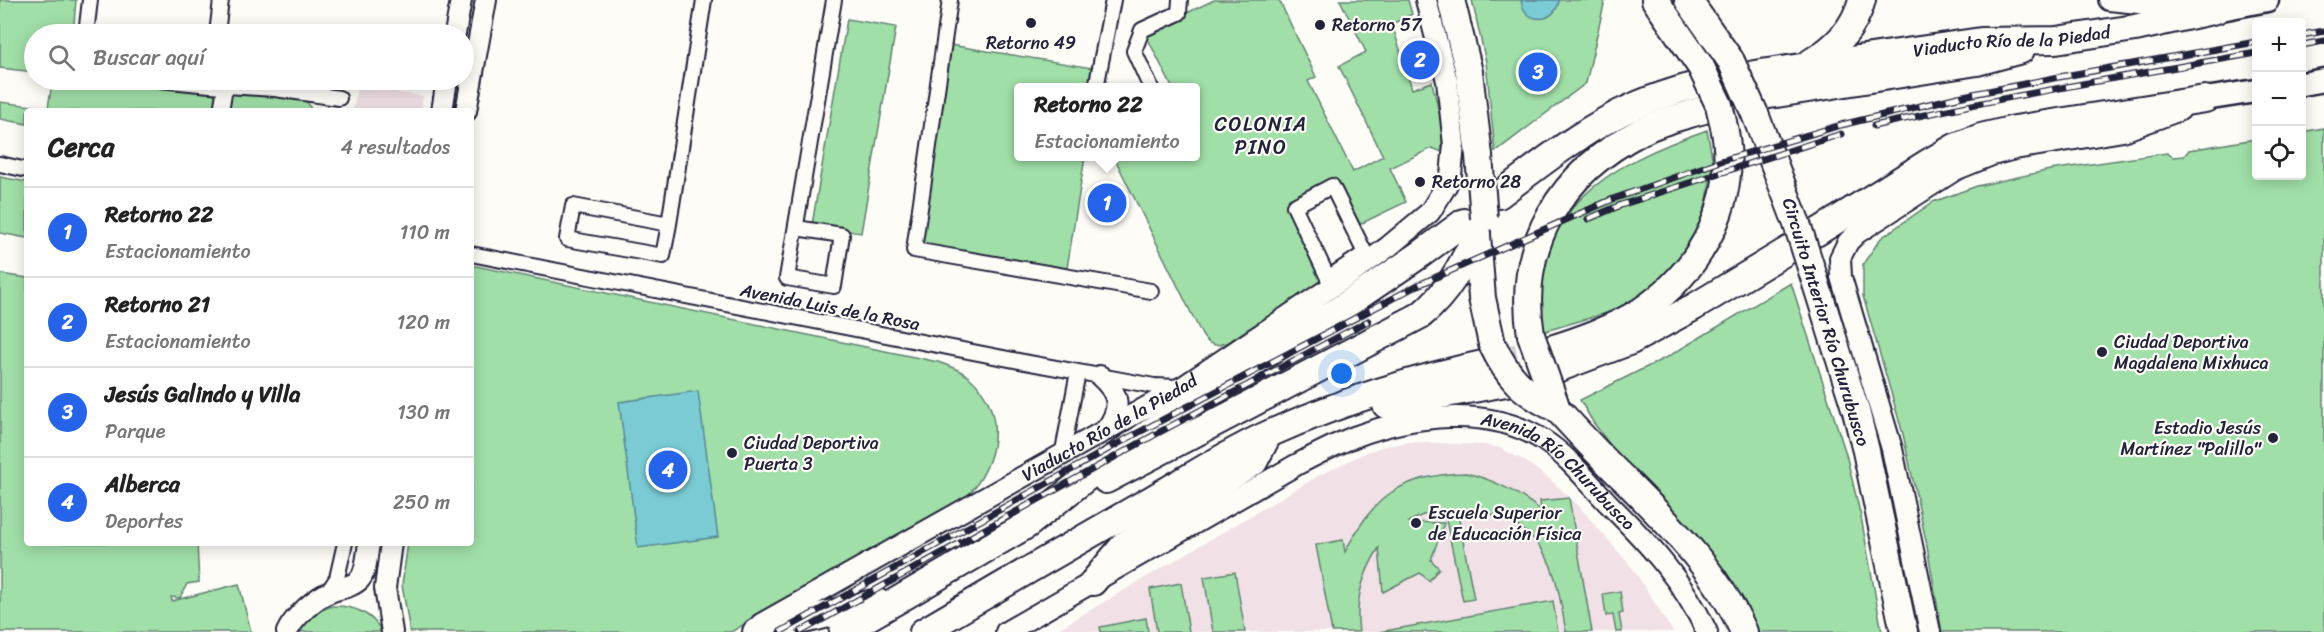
<!DOCTYPE html>
<html lang="es">
<meta charset="utf-8">
<style>
body{margin:0;font-family:Sriracha,sans-serif;background:#f2f2f2;color:#222}
.controls{position:absolute;right:18px;top:18px;display:grid;overflow:hidden;border-radius:6px;box-shadow:0 3px 15px #0003}
.controls button{width:54px;height:54px;display:grid;place-items:center;padding:0;border:0;border-bottom:2px solid #e0e0e0;background:#fff;color:#222;font:30px sans-serif}
.you{position:absolute;left:1342px;top:374px;width:21px;height:21px;margin:-15px;border:4px solid #fff;border-radius:50%;background:#1a73e8;box-shadow:0 0 0 9px #1a73e833}
.badge{display:grid;place-items:center;width:39px;height:39px;border-radius:50%;background:#2563eb;color:#fff;font-size:20px;font-weight:700}
.pin{position:absolute;translate:-50% -50%;border:3px solid #fff;box-shadow:0 2px 6px #0006}
.popup{position:absolute;left:1014px;top:83px;width:186px;height:78px;box-sizing:border-box;display:grid;place-content:center;border-radius:6px;background:#fff;filter:drop-shadow(0 2px 4px #0005);font-size:20px;white-space:nowrap;color:#767676}
.popup b{font-size:22px;color:#222}
.popup::after{content:'';position:absolute;left:50%;top:100%;margin-left:-12px;border:12px solid transparent;border-top-color:#fff}
.list{margin:0;padding:0;list-style:none}
h2{display:flex;justify-content:space-between;align-items:center;height:78px;margin:0;padding:0 24px;font-size:26px}
h2 small{font-size:20px;font-weight:400;color:#767676}
.list li{display:grid;grid-template-columns:39px 1fr auto;gap:18px;align-items:center;box-sizing:border-box;height:90px;padding:0 24px;border-top:2px solid #e0e0e0}
.list b{display:block;font-size:22px;white-space:nowrap}
.list p{margin:0;font-size:20px;white-space:nowrap;color:#767676}
.list em{font-size:20px;font-style:normal;color:#767676}
.icon{flex:none;width:33px;height:33px;fill:none;stroke:currentColor;stroke-width:2;stroke-linecap:round;stroke-linejoin:round}
.map{position:relative;flex:none;width:2324px;height:632px;overflow:hidden}
.search{position:absolute;background:#fff;box-shadow:0 3px 15px #0003;left:24px;top:24px;width:450px;height:66px;display:flex;align-items:center;gap:15px;box-sizing:border-box;padding:0 21px;border-radius:33px;color:#767676;font-size:22px}
.panel{position:absolute;background:#fff;box-shadow:0 3px 15px #0003;left:24px;top:108px;width:450px;height:438px;border-radius:6px}
.map>svg:first-child{display:block}
.built{fill:#f1e1e6}
.green{fill:#a0dfa7;stroke:#618071;stroke-width:1.5}
.water{fill:#7acbd4;stroke:#578797;stroke-width:1.5}
.lines{fill:none;stroke-linecap:round;stroke-linejoin:round}
.highway-tunnel{stroke:#d1d0d1;stroke-width:26;stroke-dasharray:26 13;stroke-linecap:butt}
.street-casing{stroke:#22223b;stroke-width:18}
.secondary-casing{stroke:#22223b;stroke-width:24}
.primary-casing{stroke:#22223b;stroke-width:27}
.highway-casing{stroke:#22223b;stroke-width:30}
.street{stroke:#fdfcf7;stroke-width:14}
.secondary{stroke:#fdfcf7;stroke-width:20}
.primary{stroke:#fdfcf7;stroke-width:22}
.highway{stroke:#fdfcf7;stroke-width:26}
.rail-casing{stroke:#22223b;stroke-width:7}
.rail{stroke:#fdfcf7;stroke-width:4.5;stroke-dasharray:14;stroke-linecap:butt}
.highway-bridge-casing{stroke:#22223b;stroke-width:30;stroke-linecap:butt}
.highway-bridge{stroke:#fdfcf7;stroke-width:26}
.poi-dot{fill:#22223b;stroke:#fdfcf7;stroke-width:2}
.labels{text-anchor:middle;dominant-baseline:central;stroke-width:4.5;stroke-linejoin:round;paint-order:stroke}
.poi-label{font-size:18px;fill:#22223b;stroke:#fdfcf7;text-anchor:start}
.street-label{font-size:18px;fill:#22223b;stroke:#fdfcf7}
.neighbourhood-label{font-size:20px;letter-spacing:1.5px;fill:#22223b;stroke:#fdfcf7}
</style>
<div class="map">
<svg width="2324" height="632" viewBox="0 0 2324 632">
<rect width="100%" height="100%" fill="#fdfcf7"/>
<filter id="ink" filterUnits="userSpaceOnUse"><feTurbulence type="fractalNoise" baseFrequency=".0167" numOctaves="2"/><feDisplacementMap in="SourceGraphic" scale="12" xChannelSelector="R" yChannelSelector="G"/><feConvolveMatrix kernelMatrix="1 2 1 2 8 2 1 2 1" color-interpolation-filters="sRGB"/></filter>
<g filter="url(#ink)">
<path class="built" d="M 357,87 L 423,96 L 421,111 L 353,111 Z
M 1409,442 L 1484,445 L 1500,448 L 1525,461 L 1552,481 L 1577,504 L 1634,570 L 1673,632 L 1053,632 L 1320,475 L 1367,452 L 1385,446 Z"/>
<path class="green" d="M 0,0 L 76,0 L 73,34 L 34,34 L 34,72 L 0,68 Z
M 1214,0 L 1279,0 L 1316,77 L 1308,81 L 1353,172 L 1383,156 L 1339,66 L 1366,52 L 1340,0 L 1408,0 L 1412,14 L 1392,24 L 1412,89 L 1432,82 L 1442,125 L 1442,152 L 1432,148 L 1390,168 L 1406,202 L 1358,225 L 1332,186 L 1294,205 L 1328,278 L 1228,342 C 1216,347 1209,346 1202,335 L 1114,157 L 1196,156 L 1196,88 L 1172,87 L 1145,33 Z
M 1472,0 L 1605,0 L 1586,83 L 1495,152 L 1486,62 Z
M 847,19 L 896,27 L 861,233 L 812,225 Z
M 950,45 L 1099,69 L 1096,87 L 1018,88 L 1018,156 L 1085,157 L 1067,268 L 921,246 Z
M 68,80 L 195,80 L 195,83 L 222,99 L 224,93 L 300,88 L 312,111 L 27,111 L 27,124 L 0,119 L 0,102 L 48,108 L 52,83 L 67,85 Z
M 2324,128 L 2324,632 L 1942,632 L 1926,541 L 1903,434 L 1863,296 L 1863,264 L 1881,238 L 1933,202 L 1977,186 L 2050,170 L 2167,153 L 2173,157 L 2184,156 L 2189,150 L 2256,139 L 2256,176 L 2302,176 L 2302,132 Z
M 1707,130 L 1713,162 L 1707,200 L 1697,233 L 1680,263 L 1637,299 L 1620,309 L 1542,332 C 1526,210 1607,165 1707,130 Z
M 0,177 L 27,182 L 27,238 L 0,233 Z
M 471,265 L 938,362 C 949,366 962,370 971,379 C 1007,412 998,464 967,496 L 731,632 L 410,632 L 402,585 L 408,543 L 471,543 Z
M 0,274 L 27,278 L 27,543 L 197,543 L 199,582 L 187,584 L 180,598 L 171,597 L 172,601 L 239,584 L 251,632 L 0,632 Z
M 1791,283 L 1846,454 L 1861,517 L 1882,632 L 1749,632 L 1593,422 L 1580,400 L 1669,356 Z
M 1466,473 C 1495,480 1517,492 1541,510 L 1540,501 L 1569,498 L 1592,632 L 1566,632 C 1557,581 1553,536 1497,516 C 1485,511 1470,507 1457,509 L 1474,599 L 1463,601 L 1444,510 L 1423,515 L 1408,522 L 1444,523 L 1431,560 L 1439,568 L 1429,581 L 1420,573 L 1383,592 L 1379,548 C 1362,575 1355,600 1359,632 L 1332,632 L 1316,545 L 1343,540 L 1345,552 C 1374,496 1400,475 1466,473 Z
M 1235,572 L 1245,632 L 1213,632 L 1204,577 Z
M 1181,583 L 1189,632 L 1157,632 L 1150,589 Z
M 1620,591 L 1623,613 L 1619,614 L 1622,632 L 1616,632 L 1613,615 L 1606,616 L 1603,594 Z
M 1553,601 L 1558,632 L 1379,632 Z
M 332,606 C 353,605 372,613 382,632 L 295,632 L 311,614 Z
M 1146,618 L 1148,632 L 1101,632 L 1100,627 Z"/>
<path class="water" d="M 1521,0 L 1559,0 L 1559,1 C 1555,24 1524,25 1521,0 Z
M 698,391 L 718,537 L 638,548 L 619,402 Z"/>
<g class="lines">
<path class="highway-tunnel" d="M 1492,362 L 1548,350"/>
<g class="street-casing">
<path id="street" d="M 950,0 L 914,250 L 1151,291
M 86,34 L 90,0
M 217,34 L 221,0
M 160,80 L 210,85
M 211,80 L 210,85 L 275,89 L 339,98
M 1096,88 L 1113,0
M 1151,88 L 1134,51 L 1142,30 L 1179,13 L 1180,0
M 221,111 L 225,87
M 0,164 L 27,170
M 1332,186 L 1365,253 L 1328,278 L 1294,206 Z
M 669,224 L 573,206 L 567,239 L 663,256 L 669,224 L 704,0
M 796,228 L 842,235 L 834,286 L 787,278 L 834,0
M 471,254 L 1019,361 L 1154,386 L 1179,387
M 1062,456 L 1078,372
M 328,592 L 337,578 L 345,543"/>
</g>
<g class="secondary-casing">
<g id="secondary">
<path d="M 2109,0 L 2198,9"/>
<path d="M 455,34 L 461,0"/>
<path d="M 442,111 L 447,80"/>
<path d="M 466,111 L 486,0"/>
<path d="M 1100,376 C 1120,394 1122,408 1106,430"/>
<path d="M 391,543 L 385,588 L 392,632"/>
<path id="s1" d="M 761,624 L 1184,386 L 1352,273 L 1388,247 L 1430,212 L 1446,186 L 1451,175 L 1454,145 L 1447,81 L 1426,0"/>
<path d="M 287,632 C 294,617 315,598 330,592 C 340,588 353,587 360,579 C 367,570 367,554 369,543"/>
<path id="s2" d="M 1006,632 L 1296,465 C 1315,455 1334,445 1354,437 C 1412,415 1488,405 1543,440 C 1568,456 1588,482 1608,503 C 1649,544 1682,579 1707,632"/>
<path d="M 1930,632 L 1892,449 L 1841,277 L 1840,258 L 1848,242 L 1857,233 L 1955,170 L 1992,155 L 2015,149 L 2123,131 L 2180,110"/>
</g>
</g>
<g class="primary-casing">
<path id="primary" d="M 2216,10 L 2267,0
M 2302,84 L 2324,80
M 2205,99 L 2256,91"/>
</g>
<g class="highway-casing">
<g id="highway">
<path d="M 1451,0 L 1469,72 L 1479,156"/>
<path d="M 1655,0 L 1701,67"/>
<path d="M 1688,0 L 1731,61"/>
<path d="M 1811,62 C 1836,47 1854,29 1862,0"/>
<path id="s3" d="M 1754,74 L 1981,41 L 2056,40 L 2135,28 L 2216,10"/>
<path d="M 1763,96 L 1977,62 L 2021,50"/>
<path d="M 1755,114 L 1797,224"/>
<path d="M 1499,195 C 1542,163 1586,127 1635,106 C 1655,97 1675,91 1696,85"/>
<path d="M 1816,233 L 1929,162 L 1955,147 L 1981,137 L 2015,129 L 2205,99"/>
<path d="M 1477,235 L 1482,298 L 1492,344"/>
<path d="M 1812,271 L 1856,411 L 1866,451 L 1904,632"/>
<path d="M 1531,335 C 1516,244 1561,172 1642,131 C 1662,120 1685,116 1707,109"/>
<path d="M 1548,350 C 1580,340 1612,329 1641,311 C 1703,269 1741,197 1723,122"/>
<path d="M 1557,369 L 1631,341 L 1694,307 L 1790,249"/>
<path d="M 1386,405 L 1506,383"/>
<path d="M 1557,409 C 1578,432 1599,455 1621,476 C 1668,523 1717,571 1744,632"/>
<path d="M 1106,480 L 1421,315 C 1448,293 1462,265 1477,234"/>
<path d="M 1093,582 L 1124,545 L 1172,513 L 1254,462 L 1267,437"/>
<path d="M 756,632 L 877,602"/>
<path d="M 843,632 L 1027,525 L 1091,474 L 1149,433 L 1274,349 L 1337,311 L 1421,254 L 1464,222"/>
<path d="M 923,632 C 999,587 1075,543 1152,499 C 1191,477 1230,451 1271,433 C 1343,401 1416,378 1492,362"/>
</g>
</g>
<use href="#street" class="street"/>
<use href="#secondary" class="secondary"/>
<use href="#primary" class="primary"/>
<use href="#highway" class="highway"/>
<g class="rail-casing">
<path id="rail" d="M 2302,35 L 2324,31
M 2302,45 L 2324,41
M 1874,126 C 2000,97 2128,76 2256,53
M 1588,219 L 1621,205 L 1841,134
M 780,632 L 1130,437 L 1416,286 L 1613,199 L 1721,161 L 1841,125 L 1958,97 L 2059,77 L 2256,42
M 800,632 L 1156,434 L 1368,321"/>
</g>
<use href="#rail" class="rail"/>
<g class="highway-bridge-casing">
<path id="highway-bridge" d="M 1731,61 L 1755,114
M 1701,67 L 1719,105 L 1723,122
M 1479,156 L 1484,218
M 1797,224 L 1812,271
M 1531,335 L 1557,409
M 1492,344 C 1508,378 1523,393 1557,409"/>
</g>
<use href="#highway-bridge" class="highway-bridge"/>
</g>
</g>
<g class="poi-dot">
<circle cx="1031" cy="23" r="6"/>
<circle cx="1320" cy="25" r="6"/>
<circle cx="1420" cy="182" r="6"/>
<circle cx="2102" cy="352" r="6"/>
<circle cx="2273" cy="438" r="6"/>
<circle cx="732" cy="453" r="6"/>
<circle cx="1416" cy="523" r="6"/>
</g>
<g class="labels">
<g class="poi-label">
<text x="1332" y="25">Retorno 57</text>
<text x="1031" y="43" text-anchor="middle">Retorno 49</text>
<text x="1432" y="182">Retorno 28</text>
<text x="2114" y="342">Ciudad Deportiva<tspan x="2114" dy="21">Magdalena Mixhuca</tspan></text>
<text x="2261" y="428" text-anchor="end">Estadio Jesús<tspan x="2261" dy="21">Martínez "Palillo"</tspan></text>
<text x="744" y="443">Ciudad Deportiva<tspan x="744" dy="21">Puerta 3</tspan></text>
<text x="1428" y="513">Escuela Superior<tspan x="1428" dy="21">de Educación Física</tspan></text>
</g>
<g class="street-label">
<text stroke="none"><textPath href="#s3" startOffset="260">Viaducto Río de la Piedad</textPath></text>
<text transform="translate(830 307) rotate(11)">Avenida Luis de la Rosa</text>
<text transform="translate(1826 322) rotate(73)">Circuito Interior Río Churubusco</text>
<text stroke="none"><textPath href="#s1" startOffset="400">Viaducto Río de la Piedad</textPath></text>
<text stroke="none"><textPath href="#s2" startOffset="624">Avenida Río Churubusco</textPath></text>
</g>
<g class="neighbourhood-label">
<text x="1261" y="124">COLONIA<tspan x="1261" dy="23">PINO</tspan></text>
</g>
</g>
</svg>
<div class="controls">
<button>+</button>
<button>−</button>
<button><svg class="icon" aria-label="locate" viewBox="0 0 24 24"><circle cx="12" cy="12" r="6"/><path d="M12 2v4M12 18v4M2 12h4M18 12h4"/></svg></button>
</div>
<div class="you"></div>
<div class="pin badge" style="left:1107px;top:203px">1</div>
<div class="popup"><b>Retorno 22</b>Estacionamiento</div>
<div class="pin badge" style="left:1420px;top:60px">2</div>
<div class="pin badge" style="left:1538px;top:72px">3</div>
<div class="pin badge" style="left:668px;top:470px">4</div>
<div class="search"><svg class="icon" aria-label="search" viewBox="0 0 24 24"><circle cx="10" cy="10" r="6"/><path d="M15 15l6 6"/></svg>Buscar aquí</div>
<section class="panel">
<h2>Cerca<small>4 resultados</small></h2>
<ul class="list">
<li><span class="badge">1</span><div><b>Retorno 22</b><p>Estacionamiento</p></div><em>110 m</em></li>
<li><span class="badge">2</span><div><b>Retorno 21</b><p>Estacionamiento</p></div><em>120 m</em></li>
<li><span class="badge">3</span><div><b>Jesús Galindo y Villa</b><p>Parque</p></div><em>130 m</em></li>
<li><span class="badge">4</span><div><b>Alberca</b><p>Deportes</p></div><em>250 m</em></li>
</ul>
</section>
</div>
